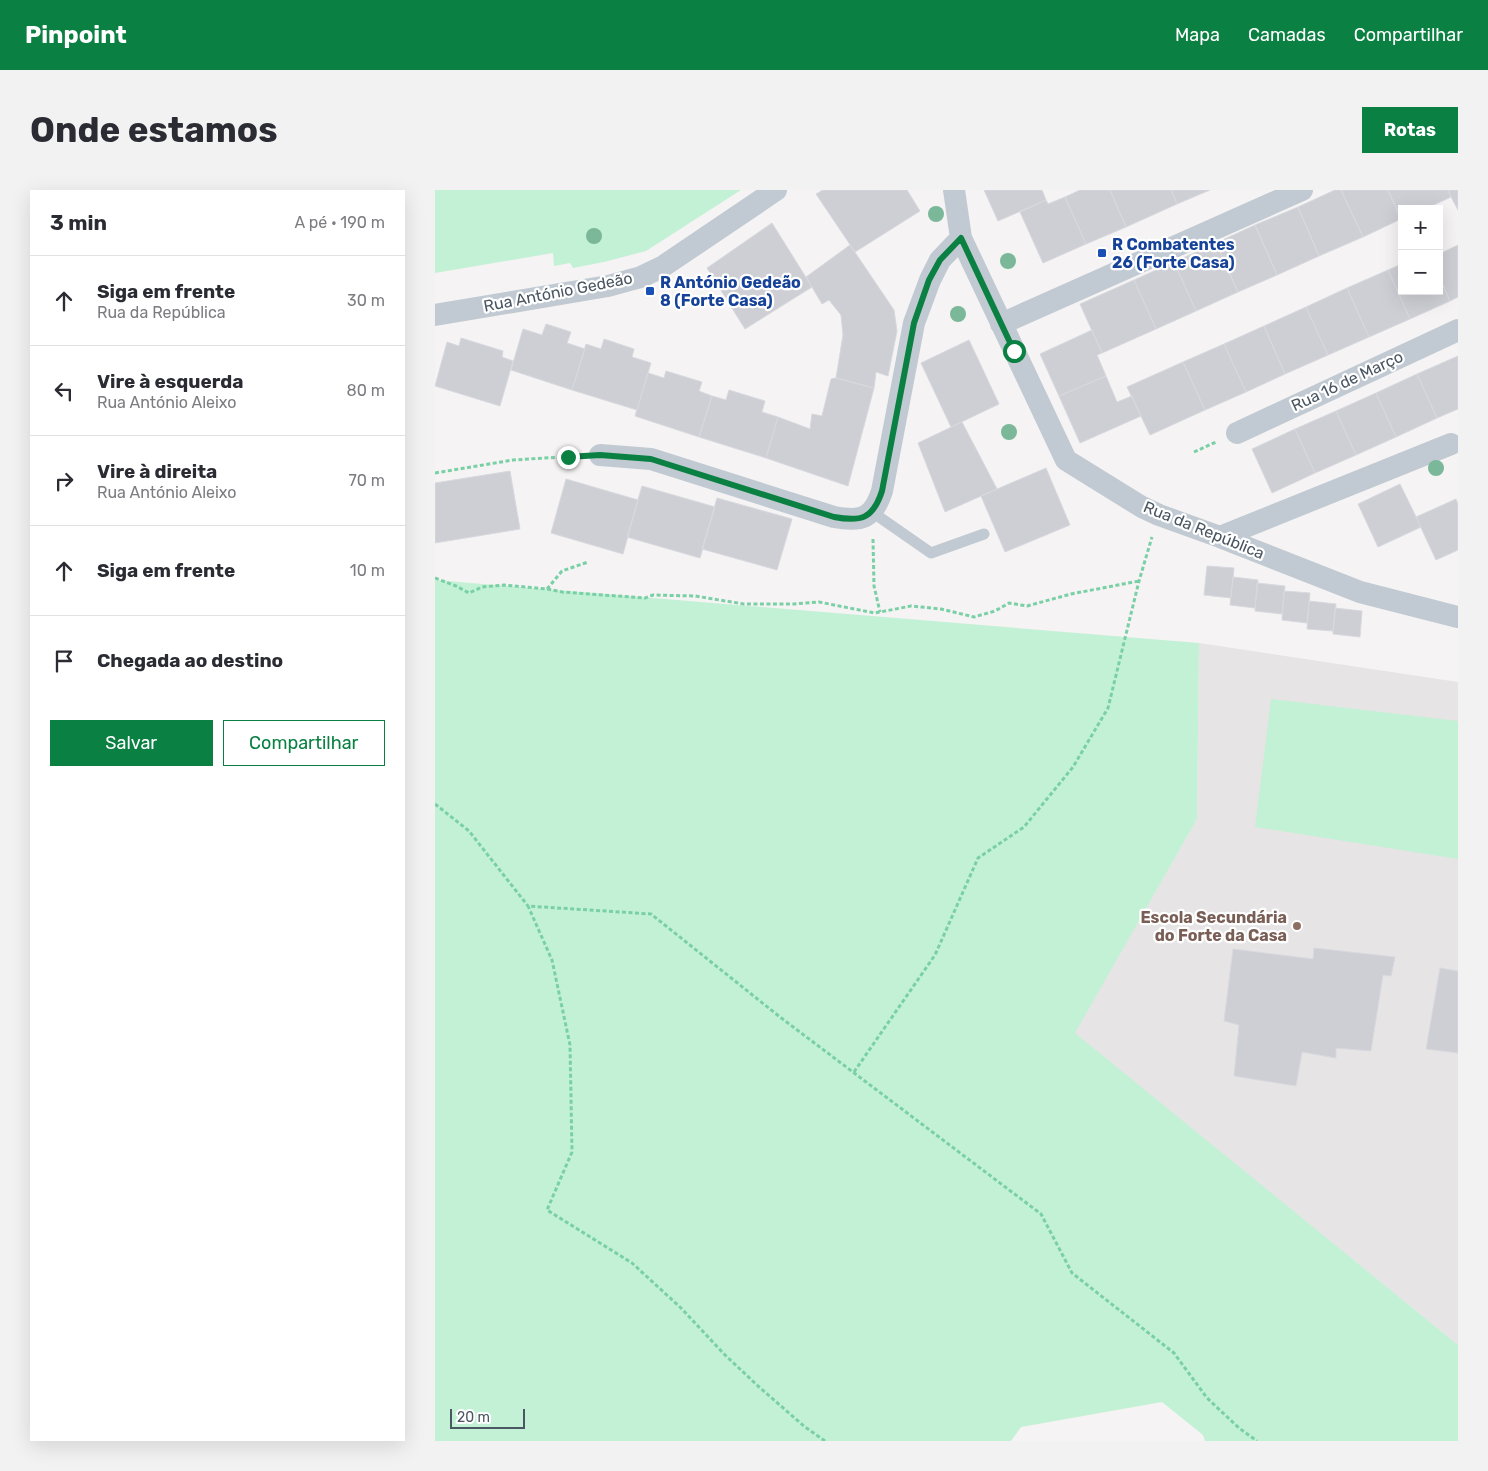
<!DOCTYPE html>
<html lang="pt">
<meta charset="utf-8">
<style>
body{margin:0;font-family:Rubik,sans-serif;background:#f2f2f3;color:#2b2b33}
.controls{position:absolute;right:15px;top:15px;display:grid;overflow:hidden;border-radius:0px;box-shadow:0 5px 20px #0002}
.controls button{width:45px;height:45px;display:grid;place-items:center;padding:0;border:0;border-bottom:1px solid #e1e1e2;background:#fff;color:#2b2b33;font:25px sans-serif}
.scale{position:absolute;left:15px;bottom:12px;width:75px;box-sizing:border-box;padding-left:5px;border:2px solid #4a5661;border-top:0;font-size:14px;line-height:18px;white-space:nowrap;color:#4a5661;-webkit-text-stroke:4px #fff;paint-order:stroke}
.stop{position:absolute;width:15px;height:15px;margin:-11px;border:4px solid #0b8043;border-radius:50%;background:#fff}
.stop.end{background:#0b8043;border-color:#fff;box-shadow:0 1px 5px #0008}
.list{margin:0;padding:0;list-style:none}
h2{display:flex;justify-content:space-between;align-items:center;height:65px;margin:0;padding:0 20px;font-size:21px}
h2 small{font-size:16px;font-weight:400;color:#7c7c81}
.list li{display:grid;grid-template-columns:32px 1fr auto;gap:15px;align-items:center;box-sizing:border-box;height:90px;padding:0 20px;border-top:1px solid #e1e1e2}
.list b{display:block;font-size:19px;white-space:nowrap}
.list p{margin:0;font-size:16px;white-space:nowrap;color:#7c7c81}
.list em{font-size:16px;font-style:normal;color:#7c7c81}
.actions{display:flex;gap:10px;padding:15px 20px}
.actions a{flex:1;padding:11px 0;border:1px solid #0b8043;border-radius:0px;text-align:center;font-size:18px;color:#0b8043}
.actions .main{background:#0b8043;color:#fff}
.icon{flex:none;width:28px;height:28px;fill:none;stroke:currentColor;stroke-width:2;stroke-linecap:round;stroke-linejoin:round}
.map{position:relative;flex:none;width:1023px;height:1251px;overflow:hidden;border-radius:0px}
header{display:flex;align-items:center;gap:30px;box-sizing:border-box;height:70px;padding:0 25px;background:#0b8043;color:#fff}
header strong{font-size:24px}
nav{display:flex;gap:28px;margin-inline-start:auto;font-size:18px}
.intro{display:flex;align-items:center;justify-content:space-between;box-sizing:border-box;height:120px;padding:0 30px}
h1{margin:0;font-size:35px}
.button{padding:12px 22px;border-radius:0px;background:#0b8043;color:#fff;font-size:18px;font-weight:700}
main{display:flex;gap:30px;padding:0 30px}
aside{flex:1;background:#fff;border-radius:0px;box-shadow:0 5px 20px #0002}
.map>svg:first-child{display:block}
.education{fill:#e6e4e5}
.green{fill:#c3f1d5}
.building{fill:#cdcfd5;stroke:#d7d9de}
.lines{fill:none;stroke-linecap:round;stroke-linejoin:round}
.path{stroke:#7ad0a6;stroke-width:3;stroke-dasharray:4 2.5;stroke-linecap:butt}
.lane{stroke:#c1cad2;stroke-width:11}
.street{stroke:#c1cad2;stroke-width:22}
.tree{fill:#7bb799}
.route{stroke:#0b8043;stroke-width:6}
.transit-dot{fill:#1a4fb4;stroke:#fff;stroke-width:2}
.education-dot{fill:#8d6e63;stroke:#fff;stroke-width:2}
.labels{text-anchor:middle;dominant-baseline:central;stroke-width:4.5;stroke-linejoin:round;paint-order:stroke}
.transit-label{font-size:16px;font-weight:bold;fill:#164399;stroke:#fff;text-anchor:start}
.street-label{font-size:16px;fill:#4a5661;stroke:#fff}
.education-label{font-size:16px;font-weight:bold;fill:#785e54;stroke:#fff;text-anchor:end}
</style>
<header>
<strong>Pinpoint</strong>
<nav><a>Mapa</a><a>Camadas</a><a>Compartilhar</a></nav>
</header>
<div class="intro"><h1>Onde estamos</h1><a class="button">Rotas</a></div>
<main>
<aside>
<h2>3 min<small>A pé · 190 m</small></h2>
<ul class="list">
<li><svg class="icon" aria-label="ahead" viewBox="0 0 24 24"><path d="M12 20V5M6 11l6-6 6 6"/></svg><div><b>Siga em frente</b><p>Rua da República</p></div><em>30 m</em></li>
<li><svg class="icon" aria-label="left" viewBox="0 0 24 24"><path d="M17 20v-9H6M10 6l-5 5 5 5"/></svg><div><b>Vire à esquerda</b><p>Rua António Aleixo</p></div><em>80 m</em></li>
<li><svg class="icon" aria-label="right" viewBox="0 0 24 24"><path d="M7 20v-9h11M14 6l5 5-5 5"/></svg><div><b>Vire à direita</b><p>Rua António Aleixo</p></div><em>70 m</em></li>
<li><svg class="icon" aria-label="ahead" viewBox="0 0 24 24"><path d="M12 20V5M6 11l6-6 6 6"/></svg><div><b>Siga em frente</b></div><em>10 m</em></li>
<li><svg class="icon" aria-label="arrive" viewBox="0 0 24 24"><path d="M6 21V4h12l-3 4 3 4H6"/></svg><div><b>Chegada ao destino</b></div></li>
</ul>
<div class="actions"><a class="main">Salvar</a><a>Compartilhar</a></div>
</aside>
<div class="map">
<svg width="1023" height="1251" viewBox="0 0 1023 1251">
<rect width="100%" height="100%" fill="#f5f3f3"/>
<path class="education" d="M 764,453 L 1023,492 L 1023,1155 L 639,843 L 762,629 Z"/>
<path class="green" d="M 0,0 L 306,0 L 211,61 L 169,72 L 138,78 L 135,73 L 119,76 L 118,63 L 0,83 Z
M 0,390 L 764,453 L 762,629 L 640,843 L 1023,1155 L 1023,1251 L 770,1251 L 768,1245 L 727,1212 L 586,1237 L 576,1251 L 0,1251 Z
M 836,509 L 1023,531 L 1023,669 L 820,637 Z"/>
<path class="building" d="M 388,0 L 472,0 L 485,21 L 420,62 L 381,4 Z
M 549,0 L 607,0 L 611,10 L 563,31 Z
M 645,0 L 675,0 L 691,37 L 651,54 L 630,7 Z
M 675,0 L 736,0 L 742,14 L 691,37 Z
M 736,0 L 775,0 L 742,14 Z
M 900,0 L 906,0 L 928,47 L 884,66 L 863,17 Z
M 906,0 L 953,0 L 966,29 L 928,47 Z
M 953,0 L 1013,0 L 1016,7 L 990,19 L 967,19 L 966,29 Z
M 1013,0 L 1023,0 L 1023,20 L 1016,7 Z
M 630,7 L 651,54 L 608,73 L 585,22 L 611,10 L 613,14 Z
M 863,17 L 884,66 L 842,85 L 820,35 Z
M 337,33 L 377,97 L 310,139 L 272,78 Z
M 820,35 L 842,85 L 803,102 L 781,53 Z
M 781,53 L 803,102 L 761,121 L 739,72 Z
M 415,55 L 459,120 L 462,141 L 453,186 L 441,182 L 439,198 L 401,188 L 408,145 L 406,125 L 394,110 L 387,114 L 371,87 Z
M 1023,55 L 1023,107 L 1015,111 L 1004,86 L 1004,64 Z
M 739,72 L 761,121 L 721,139 L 699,90 Z
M 967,74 L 967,101 L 1004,101 L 1004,86 L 1015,111 L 975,129 L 953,80 Z
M 953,80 L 975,129 L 934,147 L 912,98 Z
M 699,90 L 721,139 L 667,163 L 645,114 Z
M 912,98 L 934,147 L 893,165 L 871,117 Z
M 871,117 L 893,165 L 850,184 L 829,136 Z
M 111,134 L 136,142 L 132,153 L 150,159 L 137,200 L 76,180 L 88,139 L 107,145 Z
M 829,136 L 850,184 L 811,202 L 789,154 Z
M 657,140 L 667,163 L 662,165 L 671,186 L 624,206 L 605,164 Z
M 26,148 L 68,161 L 67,167 L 78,171 L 65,216 L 0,196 L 12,152 L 24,156 Z
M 169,149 L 199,159 L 197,167 L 216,173 L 202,220 L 137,200 L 151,154 L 166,159 Z
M 534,150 L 564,214 L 516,237 L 486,173 Z
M 789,154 L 811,202 L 770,220 L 748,172 Z
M 1023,166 L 1023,219 L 1002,228 L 982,184 Z
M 748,172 L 770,220 L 715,245 L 692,197 Z
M 231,181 L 267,192 L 264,201 L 277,206 L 264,247 L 200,226 L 213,183 L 229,188 Z
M 982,184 L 1002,228 L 961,247 L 941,203 Z
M 671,186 L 682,212 L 697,206 L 706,226 L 645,253 L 624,206 Z
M 401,188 L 439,198 L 413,296 L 331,268 L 343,227 L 375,239 L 377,224 L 387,226 L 396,189 Z
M 294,200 L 330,211 L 327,222 L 343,227 L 331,268 L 264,247 L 277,206 L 291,210 Z
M 941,203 L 961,247 L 921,265 L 901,221 Z
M 901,221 L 921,265 L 880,283 L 860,239 Z
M 527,232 L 562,299 L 510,322 L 483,253 Z
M 860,239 L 880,283 L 837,303 L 817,259 Z
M 611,278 L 635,335 L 570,362 L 546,306 Z
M 75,281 L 85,339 L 0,353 L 0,293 Z
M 131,289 L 203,310 L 188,364 L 116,343 Z
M 965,294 L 986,337 L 943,357 L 923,314 Z
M 207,296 L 280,317 L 265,368 L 192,347 Z
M 282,308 L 357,329 L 342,380 L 267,359 Z
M 1021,309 L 1023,314 L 1023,360 L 1001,370 L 981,327 Z
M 772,376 L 799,378 L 796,408 L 769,405 Z
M 798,387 L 823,390 L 820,418 L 795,415 Z
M 822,393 L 850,396 L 847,424 L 820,421 Z
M 849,401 L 875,403 L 872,433 L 847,430 Z
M 874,411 L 901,414 L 898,441 L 872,439 Z
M 900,418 L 927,421 L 925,447 L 898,444 Z
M 879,758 L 960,767 L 956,786 L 948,785 L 936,861 L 901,858 L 901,868 L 867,862 L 861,896 L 799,886 L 804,835 L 789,831 L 798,759 L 878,769 Z
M 1005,778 L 1023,781 L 1023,863 L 991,859 Z"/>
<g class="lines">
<path class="path" d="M 759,262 L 781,252
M 0,283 L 78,270 L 143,266
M 438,349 L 439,396 L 445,422
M 0,388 L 21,396 L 34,403 L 47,397 L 69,395 L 112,399 L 127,402 L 196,407 L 210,408 L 218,405 L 260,406 L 309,414 L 359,414 L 384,412 L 440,423 L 476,416 L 506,419 L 539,427 L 560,421 L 574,413 L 592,416 L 636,404 L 704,391
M 112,399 L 127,381 L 153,372
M 0,614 L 34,641 L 93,716
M 419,882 L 500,765 L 543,668 L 589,637 L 638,577 L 673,518 L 704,391 L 717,347
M 390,1251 L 370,1237 L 323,1196 L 289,1164 L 246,1118 L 197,1073 L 112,1020 L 137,962 L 135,855 L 117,770 L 93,716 L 216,724 L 345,827 L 606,1024 L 637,1083 L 739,1163 L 772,1208 L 804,1238 L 822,1251"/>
<path class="lane" d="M 437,322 L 496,363 L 549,344"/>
<path class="street" d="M 519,0 L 526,48 L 631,270 L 707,317 L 724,325 L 785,347 L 925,402 L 1023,427
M 0,125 L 173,96 L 206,87 L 227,77 L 341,0
M 566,134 L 867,0
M 802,243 L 1023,140
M 165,265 L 216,269 L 399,327 C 426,332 438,329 447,301 L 479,133 L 495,90 L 505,70 L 526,48
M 785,347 L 1016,254"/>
</g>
<g class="tree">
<circle cx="501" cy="24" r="8"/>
<circle cx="159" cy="46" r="8"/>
<circle cx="573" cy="71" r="8"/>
<circle cx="523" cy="124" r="8"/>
<circle cx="574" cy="242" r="8"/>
<circle cx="1001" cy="278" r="8"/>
</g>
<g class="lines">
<path class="route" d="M 133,267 L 165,265 L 216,269 L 399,327 C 426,332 438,329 447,301 L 479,133 L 494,90 L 505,70 L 526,48 L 579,161"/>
</g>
<g class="transit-dot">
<rect x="662" y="58" width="10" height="10" rx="2.5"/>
<rect x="210" y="96" width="10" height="10" rx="2.5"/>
</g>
<circle class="education-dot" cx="862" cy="736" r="5"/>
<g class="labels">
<g class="transit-label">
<text x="677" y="54">R Combatentes<tspan x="677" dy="18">26 (Forte Casa)</tspan></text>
<text x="225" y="92">R António Gedeão<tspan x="225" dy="18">8 (Forte Casa)</tspan></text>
</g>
<g class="street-label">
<text transform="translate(123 102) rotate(-11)">Rua António Gedeão</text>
<text transform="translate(912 191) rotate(-25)">Rua 16 de Março</text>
<text transform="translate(769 340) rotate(22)">Rua da República</text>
</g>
<g class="education-label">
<text x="852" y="727">Escola Secundária<tspan x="852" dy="18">do Forte da Casa</tspan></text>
</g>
</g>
</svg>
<div class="controls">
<button>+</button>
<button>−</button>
</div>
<div class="scale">20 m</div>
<div class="stop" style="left:579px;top:161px"></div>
<div class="stop end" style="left:133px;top:267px"></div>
</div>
</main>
